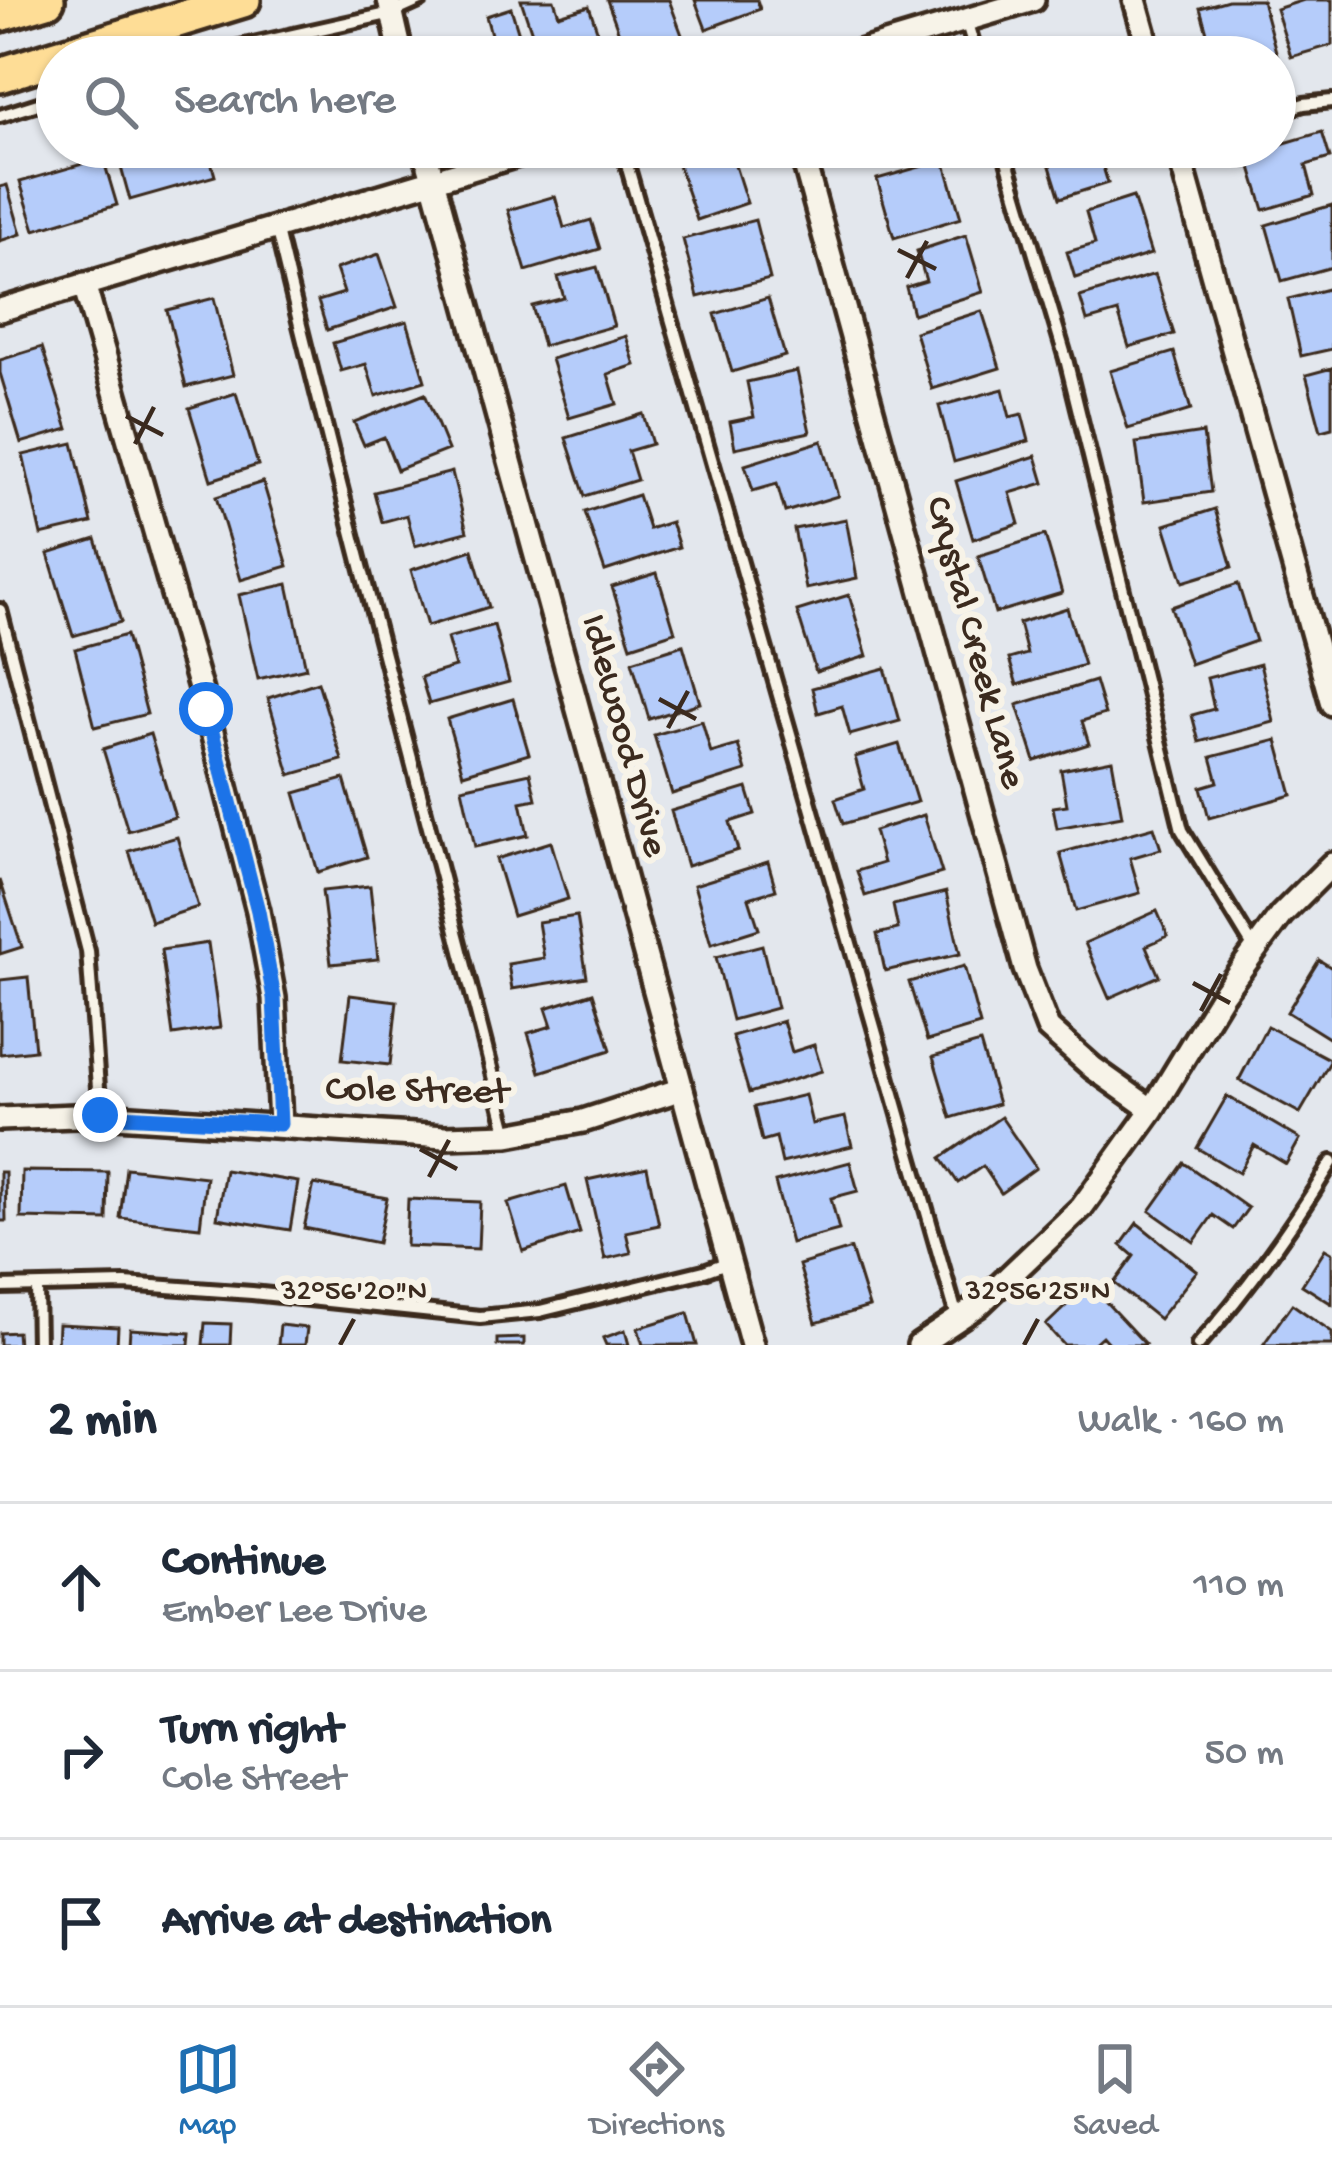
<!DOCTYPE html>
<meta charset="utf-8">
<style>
body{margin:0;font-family:"Gochi Hand",sans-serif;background:#f6f6f7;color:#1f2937}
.stop{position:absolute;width:36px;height:36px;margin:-27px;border:9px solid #1a73e8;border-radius:50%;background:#fff}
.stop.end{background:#1a73e8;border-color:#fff;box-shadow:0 3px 12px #0008}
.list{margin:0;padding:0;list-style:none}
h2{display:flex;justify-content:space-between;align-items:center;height:156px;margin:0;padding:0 48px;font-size:51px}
h2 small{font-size:39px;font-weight:400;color:#747a83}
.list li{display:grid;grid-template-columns:78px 1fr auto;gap:36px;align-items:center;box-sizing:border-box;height:168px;padding:0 48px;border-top:3px solid #e0e1e3}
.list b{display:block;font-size:45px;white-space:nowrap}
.list p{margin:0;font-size:39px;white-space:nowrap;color:#747a83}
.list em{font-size:39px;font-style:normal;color:#747a83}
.icon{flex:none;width:66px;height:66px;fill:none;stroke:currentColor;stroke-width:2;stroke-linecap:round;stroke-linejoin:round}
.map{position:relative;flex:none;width:1332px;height:1345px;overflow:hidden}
.search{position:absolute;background:#fff;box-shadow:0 3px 9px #0004;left:36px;right:36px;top:36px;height:132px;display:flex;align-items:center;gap:30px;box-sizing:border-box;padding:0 42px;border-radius:66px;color:#747a83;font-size:45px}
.sheet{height:660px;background:#fff}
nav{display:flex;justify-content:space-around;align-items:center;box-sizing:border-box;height:168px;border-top:3px solid #e0e1e3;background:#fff;font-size:33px;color:#747a83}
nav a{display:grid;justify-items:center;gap:6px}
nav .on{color:#1f6fb2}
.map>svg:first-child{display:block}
.building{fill:#b5ccfa;stroke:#3b2a1e;stroke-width:3}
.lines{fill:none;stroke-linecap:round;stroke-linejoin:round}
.service-casing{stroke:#3b2a1e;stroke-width:20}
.minor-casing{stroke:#3b2a1e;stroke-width:30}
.primary-casing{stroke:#3b2a1e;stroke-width:42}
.service{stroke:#f7f3e8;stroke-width:10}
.minor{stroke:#f7f3e8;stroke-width:21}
.primary{stroke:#fedd96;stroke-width:33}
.route{stroke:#1a73e8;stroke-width:15}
.ticks{fill:none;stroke:#3b2a1e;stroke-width:4.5}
.labels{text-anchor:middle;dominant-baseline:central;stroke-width:12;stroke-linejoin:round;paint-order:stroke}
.street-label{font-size:39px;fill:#3b2a1e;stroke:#f7f3e8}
.ticks-label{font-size:30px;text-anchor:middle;fill:#3b2a1e;stroke:#f7f3e8;stroke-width:12;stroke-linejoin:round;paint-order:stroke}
</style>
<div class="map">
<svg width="1332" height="1345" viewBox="0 0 1332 1345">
<rect width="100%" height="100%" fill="#e3e7ed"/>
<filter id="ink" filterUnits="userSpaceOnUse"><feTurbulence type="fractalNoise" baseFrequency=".00833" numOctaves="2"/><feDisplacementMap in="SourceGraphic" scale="24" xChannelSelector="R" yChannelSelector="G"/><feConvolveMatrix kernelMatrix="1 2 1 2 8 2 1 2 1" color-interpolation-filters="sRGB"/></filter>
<g filter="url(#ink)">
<path class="building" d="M 521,0 L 554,0 L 559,15 L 589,6 L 606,57 L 540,57 Z
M 607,0 L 669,0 L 682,35 L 627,55 Z
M 695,0 L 757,0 L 760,9 L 706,29 Z
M 1228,0 L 1262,0 L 1281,70 L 1275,72 L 1275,57 L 1250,57 L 1246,44 L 1213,54 L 1200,8 Z
M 1304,0 L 1332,0 L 1332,45 L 1291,57 L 1276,9 Z
M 511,8 L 526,57 L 464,57 L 461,47 L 492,38 L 486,16 Z
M 1091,41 L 1095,57 L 1041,57 Z
M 1322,132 L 1330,158 L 1306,165 L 1314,195 L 1264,210 L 1247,154 Z
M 138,147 L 207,147 L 215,176 L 130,200 L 117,153 Z
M 241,147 L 276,147 L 278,154 L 246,163 Z
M 729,147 L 747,203 L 697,220 L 678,165 Z
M 864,147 L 907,147 L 866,156 Z
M 1044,147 L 1112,147 L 1098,151 L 1108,183 L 1060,198 Z
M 103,158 L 117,205 L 35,230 L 20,182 Z
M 944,160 L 961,218 L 894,238 L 877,179 Z
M 7,185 L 21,234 L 0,241 L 0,187 Z
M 555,196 L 564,228 L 591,220 L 600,249 L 526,271 L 508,210 Z
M 1133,197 L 1151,254 L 1075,278 L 1067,252 L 1095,244 L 1086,212 Z
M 1332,205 L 1332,267 L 1282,281 L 1266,225 Z
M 755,220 L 770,279 L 698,297 L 683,239 Z
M 966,235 L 983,292 L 913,314 L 906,287 L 926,281 L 917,251 Z
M 379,254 L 397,307 L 327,330 L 318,301 L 344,293 L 336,269 Z
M 597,267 L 614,326 L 543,346 L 532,306 L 564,298 L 558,277 Z
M 1155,274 L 1174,334 L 1129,347 L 1118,312 L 1087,321 L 1080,297 Z
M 1332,288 L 1332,349 L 1301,356 L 1288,299 Z
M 214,298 L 233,375 L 186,387 L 167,310 Z
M 768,298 L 785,356 L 732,372 L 715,314 Z
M 982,311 L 1000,368 L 932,389 L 915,332 Z
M 407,321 L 425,381 L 376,396 L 366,364 L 341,371 L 333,343 Z
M 626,336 L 635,365 L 608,374 L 617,404 L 569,418 L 551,359 Z
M 42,347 L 68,429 L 21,443 L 0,373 L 0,360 Z
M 1174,352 L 1191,410 L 1128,429 L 1110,371 Z
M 1332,368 L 1332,428 L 1321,431 L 1306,375 Z
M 797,371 L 810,432 L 735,448 L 730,422 L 754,417 L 747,382 Z
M 1003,389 L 1010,417 L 1022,414 L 1029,441 L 954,462 L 939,406 Z
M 236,393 L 258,465 L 211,480 L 189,408 Z
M 425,394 L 448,450 L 397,470 L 384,437 L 364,445 L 354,422 Z
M 643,414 L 652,444 L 628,451 L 637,480 L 585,496 L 566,438 Z
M 1203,433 L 1211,492 L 1144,502 L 1136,443 Z
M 822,441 L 838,496 L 785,512 L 777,484 L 753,491 L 745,465 Z
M 73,443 L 92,523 L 41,535 L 23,455 Z
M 1036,456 L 1044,483 L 1010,493 L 1019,524 L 973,539 L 956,481 Z
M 452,472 L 467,532 L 415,546 L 407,515 L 382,522 L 374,492 Z
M 263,482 L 288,566 L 241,580 L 216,497 Z
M 638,495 L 649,529 L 671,522 L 679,547 L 605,571 L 585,512 Z
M 1215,509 L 1232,567 L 1183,582 L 1165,525 Z
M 846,519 L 857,578 L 806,589 L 794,529 Z
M 1045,535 L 1062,593 L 995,613 L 978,556 Z
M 96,539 L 121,622 L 73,636 L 48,554 Z
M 472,550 L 489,607 L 427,626 L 411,570 Z
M 657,573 L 675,632 L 631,646 L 612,587 Z
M 288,584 L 306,668 L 258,679 L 239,595 Z
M 1238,584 L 1256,641 L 1190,664 L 1171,607 Z
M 849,595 L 867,656 L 816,672 L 797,611 Z
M 1067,608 L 1084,665 L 1017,685 L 1009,659 L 1027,654 L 1019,623 Z
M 494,625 L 509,682 L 429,704 L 421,677 L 455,667 L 447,638 Z
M 126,635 L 147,714 L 95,727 L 75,649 Z
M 683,645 L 700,703 L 649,719 L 632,661 Z
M 1260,664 L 1274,722 L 1199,742 L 1192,715 L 1214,709 L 1207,678 Z
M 885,668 L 900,721 L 850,735 L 842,706 L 818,713 L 812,688 Z
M 1095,681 L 1105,714 L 1082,721 L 1089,744 L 1035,761 L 1017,705 Z
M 318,682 L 342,760 L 290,775 L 268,698 Z
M 513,699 L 529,754 L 463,774 L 447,719 Z
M 702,721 L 711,753 L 738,745 L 746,771 L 672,794 L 654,735 Z
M 150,734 L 175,817 L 128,831 L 103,749 Z
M 1277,740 L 1292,795 L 1209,818 L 1201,787 L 1218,782 L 1211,757 Z
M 899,744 L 917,802 L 843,824 L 835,799 L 864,789 L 855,757 Z
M 1112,760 L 1122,816 L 1057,828 L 1053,807 L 1067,805 L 1061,770 Z
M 530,773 L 536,799 L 521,802 L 528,835 L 475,847 L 462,788 Z
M 344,779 L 367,857 L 318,872 L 295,793 Z
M 747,788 L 755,814 L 730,822 L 738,850 L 687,866 L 671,811 Z
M 924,815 L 942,873 L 865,896 L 857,871 L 883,863 L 874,831 Z
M 1154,827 L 1161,849 L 1130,858 L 1140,893 L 1076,911 L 1060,853 Z
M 177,837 L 198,907 L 151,922 L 129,851 Z
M 551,842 L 568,899 L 513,916 L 496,859 Z
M 768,862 L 776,890 L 749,898 L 759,929 L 711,944 L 694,885 Z
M 0,880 L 22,947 L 0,954 Z
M 370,886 L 378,959 L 331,964 L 322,891 Z
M 946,892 L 960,954 L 885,971 L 877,934 L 898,929 L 893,905 Z
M 1157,911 L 1168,936 L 1146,946 L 1159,976 L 1109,998 L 1085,943 Z
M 577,916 L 587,977 L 512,989 L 508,964 L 544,958 L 538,922 Z
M 208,943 L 220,1028 L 173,1035 L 161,950 Z
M 762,945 L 777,1008 L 732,1020 L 716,957 Z
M 1319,960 L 1332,968 L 1332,1040 L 1287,1012 Z
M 964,966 L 980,1025 L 927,1041 L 909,982 Z
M 28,977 L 35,1050 L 0,1054 L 0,980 Z
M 593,993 L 611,1050 L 540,1072 L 528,1033 L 552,1026 L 546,1008 Z
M 350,995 L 397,1001 L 390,1065 L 342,1060 Z
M 783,1021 L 792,1052 L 814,1045 L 822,1071 L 749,1093 L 732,1036 Z
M 1267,1026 L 1331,1060 L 1300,1113 L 1239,1080 Z
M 980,1043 L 998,1104 L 951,1118 L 933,1057 Z
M 805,1095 L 812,1124 L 845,1117 L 852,1146 L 782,1163 L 776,1137 L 762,1141 L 754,1107 Z
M 1227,1096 L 1300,1139 L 1286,1164 L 1254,1145 L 1239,1173 L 1197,1148 Z
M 1001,1117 L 1036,1168 L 1001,1193 L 983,1166 L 958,1183 L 941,1158 Z
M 850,1162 L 858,1191 L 831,1198 L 839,1230 L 791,1243 L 775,1182 Z
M 1184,1163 L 1248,1208 L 1233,1229 L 1213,1215 L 1194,1242 L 1150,1211 Z
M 647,1167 L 659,1225 L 626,1232 L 631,1253 L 605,1259 L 587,1180 Z
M 126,1168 L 206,1177 L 200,1227 L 120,1218 Z
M 225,1170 L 298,1182 L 290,1230 L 217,1218 Z
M 22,1171 L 108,1172 L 107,1220 L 21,1218 Z
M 0,1172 L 5,1172 L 6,1221 L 0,1221 Z
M 314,1184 L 387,1198 L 378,1243 L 304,1228 Z
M 566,1186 L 580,1233 L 523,1251 L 508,1203 Z
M 408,1199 L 480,1202 L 478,1249 L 406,1246 Z
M 1137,1223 L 1197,1271 L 1159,1319 L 1114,1283 L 1134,1256 L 1121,1245 Z
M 851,1249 L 869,1307 L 816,1323 L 799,1265 Z
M 1325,1249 L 1332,1253 L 1332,1304 L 1302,1285 Z
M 1089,1284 L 1145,1344 L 1143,1345 L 1110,1345 L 1102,1336 L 1092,1345 L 1064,1345 L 1046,1325 Z
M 1292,1304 L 1332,1332 L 1332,1345 L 1263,1345 Z
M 688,1313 L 697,1345 L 643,1345 L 638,1328 Z
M 205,1323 L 231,1324 L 230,1345 L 203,1345 Z
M 58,1324 L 118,1327 L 117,1345 L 57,1345 Z
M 280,1325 L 307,1328 L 305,1345 L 278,1345 Z
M 130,1329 L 190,1333 L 189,1345 L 129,1345 Z
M 625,1330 L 629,1345 L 606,1345 L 603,1338 Z
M 17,1332 L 18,1345 L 0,1345 L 0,1333 Z
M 524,1338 L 524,1345 L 497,1345 L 497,1339 Z"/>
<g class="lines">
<g class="service-casing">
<path id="service" d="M 966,20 L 977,57
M 195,57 L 392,13 L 421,0
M 1275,113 L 1304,104 L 1332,101
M 0,116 L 57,98
M 622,147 L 957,1317
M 1003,147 L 1066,359 L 1182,830 L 1255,950
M 276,227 C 349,531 432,832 508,1135
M 0,610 L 88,951 L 100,1115
M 0,1287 L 125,1284 L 252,1293 L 480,1317 L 540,1311 L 704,1271 L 729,1262
M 37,1287 L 38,1345
M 1198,1345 C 1249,1288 1292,1227 1332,1162"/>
</g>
<g class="minor-casing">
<path id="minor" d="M 389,0 L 402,57
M 1135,0 L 1151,57
M 842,57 L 1033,0
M 424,147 L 752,1345
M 800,147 L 1025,969 L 1048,1028 L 1093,1068 L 1152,1110
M 1177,147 L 1332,704
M 84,284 L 206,709 L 258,911 L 274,998 L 280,1124
M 0,310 L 545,147
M 0,1119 L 100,1115 L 445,1137 L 508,1135 L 583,1121 L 682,1089
M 919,1345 L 979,1305 L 1082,1207 L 1152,1110 L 1222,995 L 1281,915 L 1332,864"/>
</g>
<g class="primary-casing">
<path id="primary" d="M 0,14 L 47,0
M 57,57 L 243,0
M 0,75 L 57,57"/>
</g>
<use href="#service" class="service"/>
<use href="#minor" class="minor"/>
<use href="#primary" class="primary"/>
</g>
</g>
<g class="lines" filter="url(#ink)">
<path class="route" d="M 100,1115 L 280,1124 L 274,998 L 258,911 L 206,709"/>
</g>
<path class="ticks" d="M 898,250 L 936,269M 907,278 L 927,241M 126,416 L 163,435M 135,444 L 154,407M 659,699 L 696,719M 668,728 L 688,691M 1193,983 L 1230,1003M 1201,1011 L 1221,974M 420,1149 L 457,1169M 429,1177 L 449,1140M 340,1345 L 354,1319M 1024,1345 L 1038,1319"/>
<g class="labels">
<g class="street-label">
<text transform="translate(973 643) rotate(75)">Crystal Creek Lane</text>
<text transform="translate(622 736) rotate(75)">Idlewood Drive</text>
<text transform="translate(417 1093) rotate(1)">Cole Street</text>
</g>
</g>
<g class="ticks-label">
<text x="354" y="1299">32°56'20"N</text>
<text x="1038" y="1299">32°56'25"N</text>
</g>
</svg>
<div class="stop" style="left:206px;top:709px"></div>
<div class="stop end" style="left:100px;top:1115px"></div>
<div class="search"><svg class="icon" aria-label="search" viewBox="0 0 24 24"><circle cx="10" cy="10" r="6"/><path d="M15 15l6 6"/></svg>Search here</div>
</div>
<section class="sheet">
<h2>2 min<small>Walk · 160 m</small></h2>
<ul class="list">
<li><svg class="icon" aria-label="ahead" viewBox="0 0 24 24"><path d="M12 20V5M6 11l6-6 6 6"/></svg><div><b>Continue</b><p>Ember Lee Drive</p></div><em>110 m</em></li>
<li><svg class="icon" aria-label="right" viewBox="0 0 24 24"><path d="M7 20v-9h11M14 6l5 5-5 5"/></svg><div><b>Turn right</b><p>Cole Street</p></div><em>50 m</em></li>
<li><svg class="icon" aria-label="arrive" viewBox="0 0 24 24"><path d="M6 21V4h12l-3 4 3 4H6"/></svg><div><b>Arrive at destination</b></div></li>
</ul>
</section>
<nav>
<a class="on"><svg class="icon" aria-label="map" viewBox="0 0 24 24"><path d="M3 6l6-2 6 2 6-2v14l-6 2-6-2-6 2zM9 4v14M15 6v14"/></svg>Map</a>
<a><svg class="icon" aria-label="directions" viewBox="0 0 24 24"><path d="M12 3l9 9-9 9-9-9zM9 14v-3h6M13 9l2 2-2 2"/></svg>Directions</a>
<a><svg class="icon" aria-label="saved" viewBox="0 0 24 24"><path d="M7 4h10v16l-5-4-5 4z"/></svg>Saved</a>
</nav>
